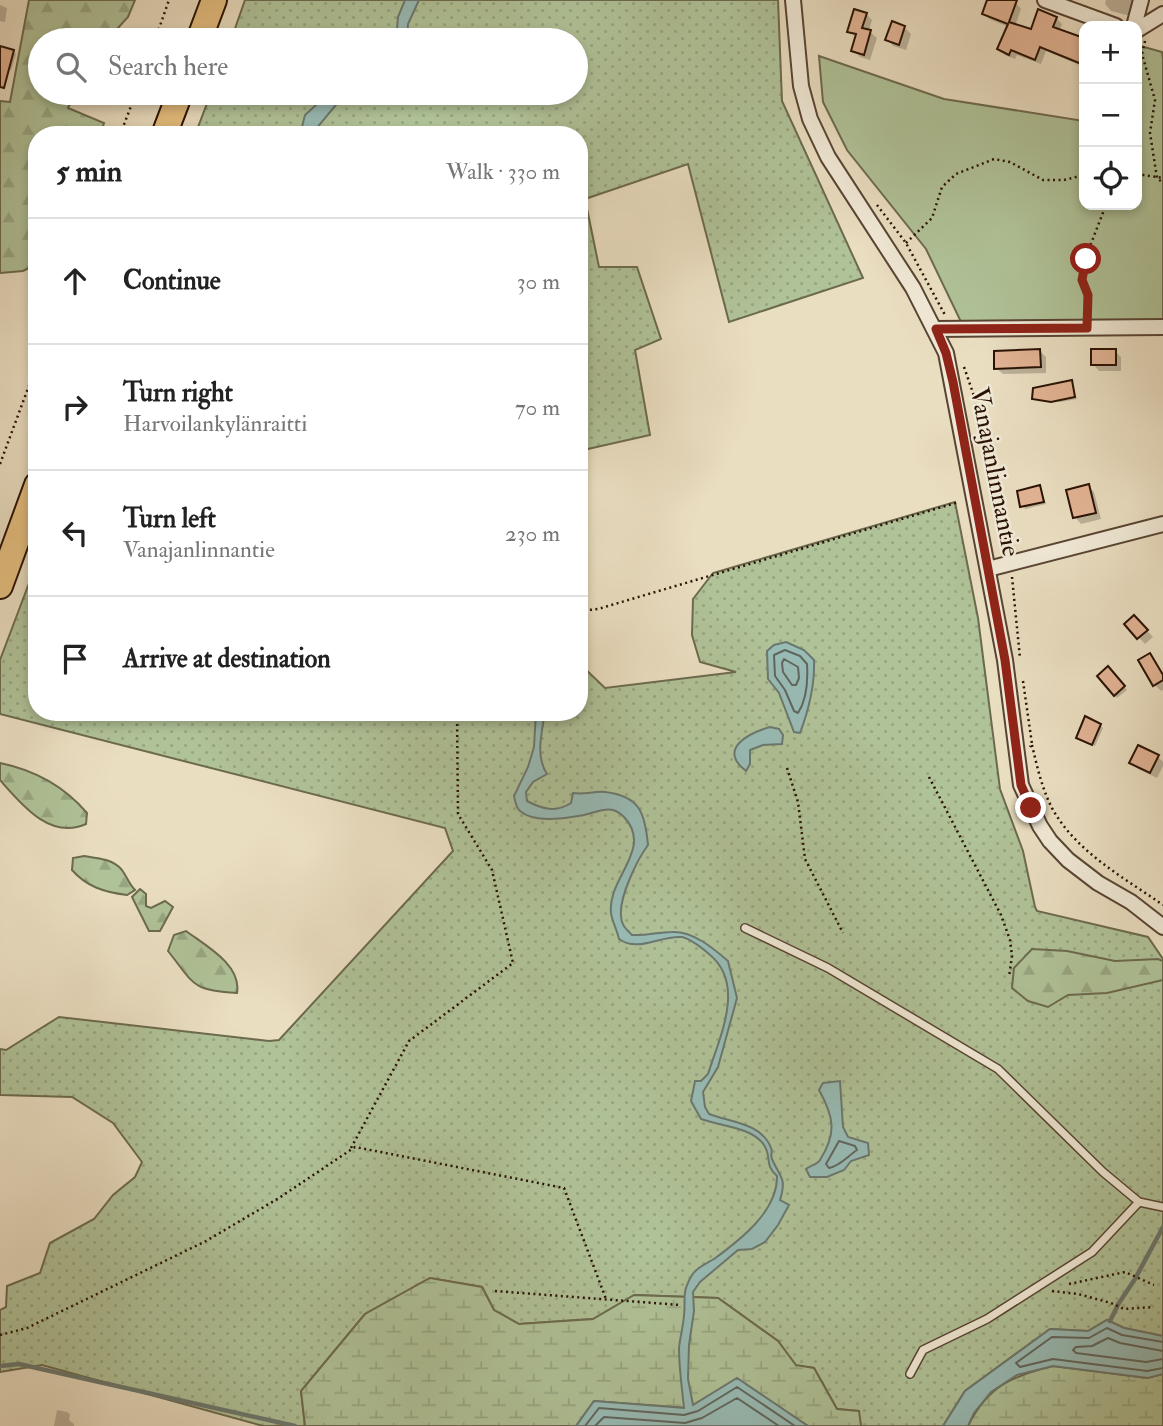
<!DOCTYPE html>
<meta charset="utf-8">
<style>
body{margin:0;font-family:"IM FELL Double Pica",serif;background:#f2f2f2;color:#222}
.controls{position:absolute;right:21px;top:21px;display:grid;overflow:hidden;border-radius:14px;box-shadow:0 4px 10px #0003}
.controls button{width:63px;height:63px;display:grid;place-items:center;padding:0;border:0;border-bottom:2px solid #e0e0e0;background:#fff;color:#222;font:35px sans-serif}
.stop{position:absolute;width:21px;height:21px;margin:-16px;border:5px solid #8f2418;border-radius:50%;background:#fff}
.stop.end{background:#8f2418;border-color:#fff;box-shadow:0 2px 7px #0008}
.list{margin:0;padding:0;list-style:none}
h2{display:flex;justify-content:space-between;align-items:center;height:91px;margin:0;padding:0 28px;font-size:30px}
h2 small{font-size:23px;font-weight:400;color:#767676}
.list li{display:grid;grid-template-columns:46px 1fr auto;gap:21px;align-items:center;box-sizing:border-box;height:126px;padding:0 28px;border-top:2px solid #e0e0e0}
.list b{display:block;font-size:26px;white-space:nowrap}
.list p{margin:0;font-size:23px;white-space:nowrap;color:#767676}
.list em{font-size:23px;font-style:normal;color:#767676}
.icon{flex:none;width:38px;height:38px;fill:none;stroke:currentColor;stroke-width:2;stroke-linecap:round;stroke-linejoin:round}
.map{position:relative;flex:none;width:1163px;height:1426px;overflow:hidden}
.search{position:absolute;background:#fff;box-shadow:0 4px 10px #0003;left:28px;top:28px;width:560px;height:77px;display:flex;align-items:center;gap:18px;box-sizing:border-box;padding:0 24px;border-radius:38px;color:#767676;font-size:26px}
.panel{position:absolute;background:#fff;box-shadow:0 4px 10px #0003;left:28px;top:126px;width:560px;height:595px;border-radius:28px}
.map>svg:first-child{display:block}
.grass{fill:url(#grass-dots);stroke:#6c6a4e;stroke-width:2}
.forest{fill:url(#forest-firs);stroke:#6c6a4e;stroke-width:2}
.wetland{fill:url(#wetland-marsh);stroke:#6c6a4e;stroke-width:2}
.park{fill:#b0c298;stroke:#6c6a4e;stroke-width:2}
.water{fill:#98bcb6;stroke:#6b786f;stroke-width:2}
.shadow{fill:#0003}
.lines{fill:none;stroke-linecap:round;stroke-linejoin:round}
.shore{stroke:#60665d;stroke-width:2}
.stream{stroke:#6b786f;stroke-width:4.5}
.building{fill:#e3b495;stroke:#281104;stroke-width:2}
.lane-casing{stroke:#584433;stroke-width:10}
.street-casing{stroke:#584433;stroke-width:18}
.highway-casing{stroke:#281104;stroke-width:28}
.path{stroke:#281104;stroke-width:2.5;stroke-dasharray:2 3.5;stroke-linecap:butt}
.lane{stroke:#f1ead7;stroke-width:7}
.street{stroke:#f1ead7;stroke-width:14}
.highway{stroke:#e5bf80;stroke-width:24}
.route{stroke:#8f2418;stroke-width:9}
.labels{text-anchor:middle;dominant-baseline:central;stroke-width:5;stroke-linejoin:round;paint-order:stroke}
.street-label{font-size:26px;fill:#281104;stroke:#f1ead7}
</style>
<div class="map">
<svg width="1163" height="1426" viewBox="0 0 1163 1426">
<defs>
<pattern id="grass-dots" width="8" height="8" patternUnits="userSpaceOnUse" patternTransform="scale(1.75)"><rect width="8" height="8" fill="#b0c298"/><path d="M2 2h.1M6 6h.1" fill="none" stroke="#97a681" stroke-width="1.8" stroke-linecap="round"/></pattern>
<pattern id="forest-firs" width="22" height="20" patternUnits="userSpaceOnUse" patternTransform="scale(1.75)"><rect width="22" height="20" fill="#b0c298"/><path d="M5 1l3.5 6h-7zM16 11l3.5 6h-7z" fill="#97a681"/></pattern>
<pattern id="wetland-marsh" width="20" height="14" patternUnits="userSpaceOnUse" patternTransform="scale(1.75)"><rect width="20" height="14" fill="#b0c298"/><path d="M1 5h8M5 5V1M11 12h8M15 12V8" fill="none" stroke="#97a681"/></pattern>
</defs>
<rect width="100%" height="100%" fill="#eadec1"/>
<filter id="stains"><feTurbulence type="fractalNoise" baseFrequency=".00286" numOctaves="4"/><feColorMatrix values="0 0 0 0 .2 0 0 0 0 .09 0 0 0 0 .02 0 0 0 .5 -.17"/></filter>
<radialGradient id="worn" r=".72"><stop offset=".6" stop-color="#630" stop-opacity="0"/><stop offset="1" stop-color="#630" stop-opacity=".3"/></radialGradient>
<path class="grass" d="M 245,0 L 778,0 L 782,101 L 863,278 L 729,322 L 688,164 L 585,199 L 599,267 L 637,267 L 661,339 L 635,350 L 650,435 L 579,451 L 579,135 L 195,135 L 211,93 L 576,93 L 576,40 L 231,40 Z
M 955,502 L 978,618 L 1000,789 L 1023,851 L 1035,907 L 1037,911 L 1148,937 L 1163,959 L 1163,1336 L 1124,1328 L 1107,1320 L 1088,1331 L 1050,1329 L 965,1391 L 943,1426 L 861,1426 L 858,1411 L 837,1409 L 814,1368 L 796,1366 L 778,1341 L 718,1298 L 635,1295 L 593,1319 L 519,1324 L 494,1310 L 482,1287 L 430,1278 L 365,1314 L 301,1391 L 305,1426 L 263,1426 L 42,1365 L 0,1372 L 0,1310 L 6,1307 L 7,1286 L 40,1273 L 50,1243 L 94,1219 L 113,1195 L 135,1177 L 142,1162 L 113,1123 L 72,1097 L 0,1095 L 0,1049 L 6,1050 L 59,1017 L 269,1041 L 279,1040 L 453,851 L 445,828 L 0,714 L 0,660 L 37,562 L 37,712 L 579,712 L 579,663 L 605,688 L 736,672 L 700,662 L 692,635 L 693,599 L 713,573 Z"/>
<path class="forest" d="M 29,0 L 135,0 L 128,17 L 107,40 L 40,40 L 40,93 L 75,93 L 68,108 L 104,123 L 100,135 L 37,135 L 37,264 L 23,271 L 0,273 L 0,101 L 10,102 Z
M 0,763 C 34,770 64,786 87,813 L 86,824 C 50,840 22,805 0,780 Z
M 84,856 C 97,858 113,859 122,870 C 127,877 129,884 135,890 L 127,895 C 104,892 87,887 72,870 L 73,858 Z
M 140,889 L 146,894 L 146,906 L 151,908 L 165,901 L 173,907 L 160,931 L 149,931 L 132,897 Z
M 186,931 C 205,945 242,965 237,993 C 191,990 195,985 168,951 L 174,935 Z
M 1032,949 L 1067,951 L 1115,961 L 1158,959 L 1163,961 L 1163,980 L 1107,993 L 1068,995 L 1048,1007 L 1028,1001 L 1012,988 L 1014,968 Z"/>
<path class="wetland" d="M 430,1278 L 482,1287 L 494,1310 L 519,1324 L 593,1319 L 634,1295 L 718,1298 L 778,1341 L 796,1365 L 814,1368 L 837,1409 L 859,1411 L 861,1426 L 808,1426 L 737,1379 L 688,1408 L 594,1401 L 576,1426 L 305,1426 L 301,1391 L 365,1314 Z
M 1053,1366 L 1147,1378 L 1163,1374 L 1163,1426 L 968,1426 C 988,1386 1012,1376 1053,1366 Z"/>
<path class="park" d="M 1137,45 L 1162,52 L 1163,59 L 1163,322 L 962,324 L 926,249 L 847,150 L 823,102 L 819,56 L 944,99 L 1084,121 L 1084,205 L 1137,205 Z"/>
<path class="water" d="M 405,0 L 419,0 L 408,24 L 407,40 L 396,40 L 398,17 Z
M 329,93 L 369,93 L 340,100 L 311,135 L 300,135 L 305,115 Z
M 786,642 L 804,650 L 814,660 C 815,686 809,709 800,733 L 794,732 L 779,693 L 768,679 L 767,651 L 774,645 Z
M 536,712 L 545,712 C 542,732 535,756 547,774 L 533,782 L 526,792 L 527,801 C 542,809 556,813 571,803 L 573,793 C 584,795 594,791 605,792 C 640,796 645,813 648,845 C 637,860 619,897 621,916 C 621,925 626,929 632,935 C 646,936 658,932 672,932 C 693,931 713,948 728,961 L 737,998 L 718,1067 L 703,1092 L 705,1107 L 709,1114 C 729,1122 762,1123 771,1148 C 773,1151 770,1155 772,1159 C 780,1178 787,1177 780,1200 L 789,1205 L 778,1225 L 765,1242 L 752,1249 L 738,1250 L 700,1282 L 693,1292 L 694,1311 L 689,1345 L 688,1379 L 693,1405 L 737,1378 L 808,1426 L 576,1426 L 594,1401 L 684,1408 C 682,1388 679,1369 679,1348 C 680,1338 683,1327 684,1316 C 686,1297 681,1294 692,1275 C 697,1267 706,1264 714,1259 C 740,1240 778,1211 777,1176 C 764,1165 772,1157 764,1145 C 752,1127 720,1126 701,1119 L 691,1101 L 695,1081 L 701,1081 L 708,1074 C 720,1036 746,984 709,954 C 702,948 691,939 682,937 C 660,935 639,953 619,939 C 617,930 612,921 611,913 C 607,878 654,849 624,817 C 611,803 598,812 584,815 C 566,818 535,824 520,811 C 516,808 515,800 514,796 L 528,767 L 534,747 Z
M 770,727 L 779,729 L 783,735 L 782,744 L 763,745 L 750,750 L 750,764 L 746,771 C 717,749 749,733 770,727 Z
M 840,1081 L 843,1127 L 848,1137 L 868,1143 L 869,1155 L 851,1161 L 844,1170 L 827,1177 L 810,1177 L 806,1169 C 811,1165 817,1165 820,1160 C 837,1133 834,1117 819,1090 L 823,1083 Z
M 1107,1320 L 1124,1328 L 1163,1336 L 1163,1374 L 1148,1378 L 1053,1366 L 1017,1375 L 991,1392 L 974,1413 L 968,1426 L 943,1426 L 965,1391 L 1050,1329 L 1088,1331 Z"/>
<path class="shadow" d="M 989,0 L 1009,0 L 1016,3 L 1021,9 L 1015,26 L 1032,32 L 1056,18 L 1062,24 L 1059,31 L 1078,38 L 1082,26 L 1084,27 L 1084,67 L 1046,51 L 1041,64 L 1017,55 L 1015,59 L 1005,55 L 999,49 L 1009,27 L 989,19 L 984,13 Z
M 1106,0 L 1139,0 L 1134,17 L 1111,11 L 1105,4 Z
M 0,5 L 7,8 L 5,22 L 0,21 Z
M 866,14 L 872,20 L 869,31 L 877,38 L 870,60 L 860,57 L 853,50 L 856,37 L 849,31 Z
M 904,27 L 911,34 L 906,50 L 893,46 L 887,39 Z
M 13,51 L 16,54 L 11,70 L 0,67 L 0,53 Z
M 1040,351 L 1046,357 L 1046,373 L 1003,374 L 996,368 Z
M 1115,351 L 1121,357 L 1121,371 L 1099,371 L 1093,364 Z
M 1071,382 L 1077,399 L 1060,402 L 1034,398 Z
M 1088,486 L 1094,492 L 1101,519 L 1081,524 L 1075,517 Z
M 1040,487 L 1046,504 L 1025,509 L 1019,492 Z
M 1134,617 L 1153,637 L 1145,644 L 1126,624 Z
M 1149,655 L 1163,673 L 1163,690 L 1161,691 L 1155,685 Z
M 1108,669 L 1127,690 L 1117,698 L 1099,677 Z
M 1100,725 L 1103,728 L 1095,746 L 1080,740 Z
M 1158,757 L 1163,762 L 1163,766 L 1157,778 L 1138,769 L 1131,763 Z
M 57,1410 L 67,1412 L 70,1414 L 69,1420 L 74,1424 L 74,1426 L 54,1426 Z"/>
<g class="lines">
<path class="shore" d="M 785,650 L 800,656 L 807,664 C 808,680 807,699 798,713 L 794,711 L 785,690 L 775,676 L 774,655 Z
M 784,659 L 798,667 L 799,678 L 796,685 L 792,685 L 783,672 L 782,663 Z
M 839,1141 L 855,1146 L 857,1150 C 848,1156 840,1166 829,1168 L 826,1164 Z
M 1163,1342 L 1122,1335 L 1107,1328 L 1089,1338 L 1052,1337 L 1016,1363 L 1020,1367 L 1053,1359 L 1147,1371 L 1163,1368
M 1163,1351 L 1120,1343 L 1108,1338 L 1092,1346 L 1076,1347 L 1073,1350 L 1076,1353 L 1146,1362 L 1163,1359
M 585,1426 L 599,1408 L 684,1415 L 698,1411 L 737,1387 L 795,1426
M 595,1426 L 604,1417 L 685,1423 L 702,1418 L 737,1398 L 779,1426"/>
<path class="stream" d="M 1136,1277 L 1163,1227
M 1117,1306 L 1135,1279
M 1110,1321 L 1117,1307
M 0,1366 L 19,1364 L 295,1426"/>
</g>
<path class="building" d="M 987,0 L 1017,0 L 1009,22 L 1031,29 L 1038,9 L 1057,17 L 1053,27 L 1084,38 L 1084,65 L 1040,47 L 1035,60 L 1011,50 L 1009,55 L 997,49 L 1008,24 L 982,14 Z
M 854,9 L 867,13 L 862,28 L 871,30 L 864,55 L 851,51 L 856,34 L 847,32 Z
M 892,21 L 905,26 L 899,45 L 885,40 Z
M 0,46 L 14,50 L 4,88 L 0,87 Z
M 1040,349 L 1041,367 L 994,369 L 994,351 Z
M 1091,349 L 1116,349 L 1116,365 L 1091,365 Z
M 1072,380 L 1075,397 L 1051,402 L 1032,399 L 1033,388 Z
M 1089,484 L 1096,513 L 1073,518 L 1066,490 Z
M 1040,485 L 1044,502 L 1020,507 L 1017,491 Z
M 1134,615 L 1148,630 L 1137,639 L 1124,624 Z
M 1150,653 L 1163,675 L 1163,680 L 1153,686 L 1138,660 Z
M 1108,666 L 1125,686 L 1114,696 L 1097,676 Z
M 1085,716 L 1101,724 L 1092,745 L 1076,738 Z
M 1138,745 L 1159,755 L 1150,773 L 1129,763 Z"/>
<g class="lines">
<g class="lane-casing">
<path id="lane" d="M 745,928 L 828,968 L 998,1069 L 1103,1172 L 1139,1202 L 1163,1207
M 910,1374 L 923,1350 L 987,1319 L 1092,1252 L 1139,1202"/>
</g>
<g class="street-casing">
<path id="street" d="M 793,0 L 801,86 L 810,119 L 828,157 L 913,288 L 946,353 L 1005,660 L 1021,785 L 1040,826 L 1050,841 L 1068,860 L 1098,883 L 1131,902 L 1163,927
M 1045,0 L 1116,26
M 1134,26 L 1141,0
M 1137,30 L 1163,14
M 936,329 L 1163,327
M 988,569 L 1163,524"/>
</g>
<g class="highway-casing">
<path id="highway" d="M 199,40 L 214,0
M 164,135 L 180,93
M 0,586 L 37,485"/>
</g>
<path class="path" d="M 155,40 L 169,0
M 1145,41 L 1142,54 L 1155,100 L 1150,133 L 1157,178 L 1163,183
M 120,135 L 136,93
M 1137,174 L 1163,178
M 877,205 L 906,243 L 945,315
M 906,243 L 932,218 L 942,187 L 956,174 L 994,159 L 1010,162 L 1043,180 L 1064,180 L 1084,175
M 1088,314 L 1088,295 L 1082,280 L 1085,259 L 1106,205
M 964,367 L 973,393 L 998,519 L 1010,550
M 0,464 L 37,364
M 1012,577 L 1020,658
M 579,611 L 598,609 L 959,502
M 1023,681 L 1032,744 L 1030,747
M 1032,745 C 1037,766 1042,789 1052,808 C 1076,852 1123,877 1163,905
M 787,768 L 798,802 L 805,859 L 843,933
M 929,777 L 1001,915 L 1010,940 L 1012,956 L 1009,977
M 351,1148 L 409,1041 L 513,963 L 492,870 L 458,814 L 457,712
M 1069,1284 L 1125,1272 L 1154,1285
M 495,1291 L 680,1305
M 1052,1291 L 1078,1294 L 1111,1303 L 1124,1309 L 1154,1307
M 0,1335 L 27,1328 L 206,1241 L 279,1198 L 355,1147 L 564,1188 L 606,1299"/>
<use href="#lane" class="lane"/>
<use href="#street" class="street"/>
<use href="#highway" class="highway"/>
</g>
<g class="lines">
<path class="route" d="M 1031,808 L 1021,785 L 1005,660 L 953,382 L 946,353 L 936,329 L 1087,328 L 1088,295 L 1082,280 L 1086,259"/>
</g>
<g class="labels">
<g class="street-label">
<text transform="translate(995 472) rotate(79)">Vanajanlinnantie</text>
</g>
</g>
<rect width="100%" height="100%" filter="url(#stains)"/>
<rect width="100%" height="100%" fill="url(#worn)"/>
</svg>
<div class="controls">
<button>+</button>
<button>−</button>
<button><svg class="icon" aria-label="locate" viewBox="0 0 24 24"><circle cx="12" cy="12" r="6"/><path d="M12 2v4M12 18v4M2 12h4M18 12h4"/></svg></button>
</div>
<div class="stop" style="left:1086px;top:259px"></div>
<div class="stop end" style="left:1031px;top:808px"></div>
<div class="search"><svg class="icon" aria-label="search" viewBox="0 0 24 24"><circle cx="10" cy="10" r="6"/><path d="M15 15l6 6"/></svg>Search here</div>
<section class="panel">
<h2>5 min<small>Walk · 330 m</small></h2>
<ul class="list">
<li><svg class="icon" aria-label="ahead" viewBox="0 0 24 24"><path d="M12 20V5M6 11l6-6 6 6"/></svg><div><b>Continue</b></div><em>30 m</em></li>
<li><svg class="icon" aria-label="right" viewBox="0 0 24 24"><path d="M7 20v-9h11M14 6l5 5-5 5"/></svg><div><b>Turn right</b><p>Harvoilankylänraitti</p></div><em>70 m</em></li>
<li><svg class="icon" aria-label="left" viewBox="0 0 24 24"><path d="M17 20v-9H6M10 6l-5 5 5 5"/></svg><div><b>Turn left</b><p>Vanajanlinnantie</p></div><em>230 m</em></li>
<li><svg class="icon" aria-label="arrive" viewBox="0 0 24 24"><path d="M6 21V4h12l-3 4 3 4H6"/></svg><div><b>Arrive at destination</b></div></li>
</ul>
</section>
</div>
